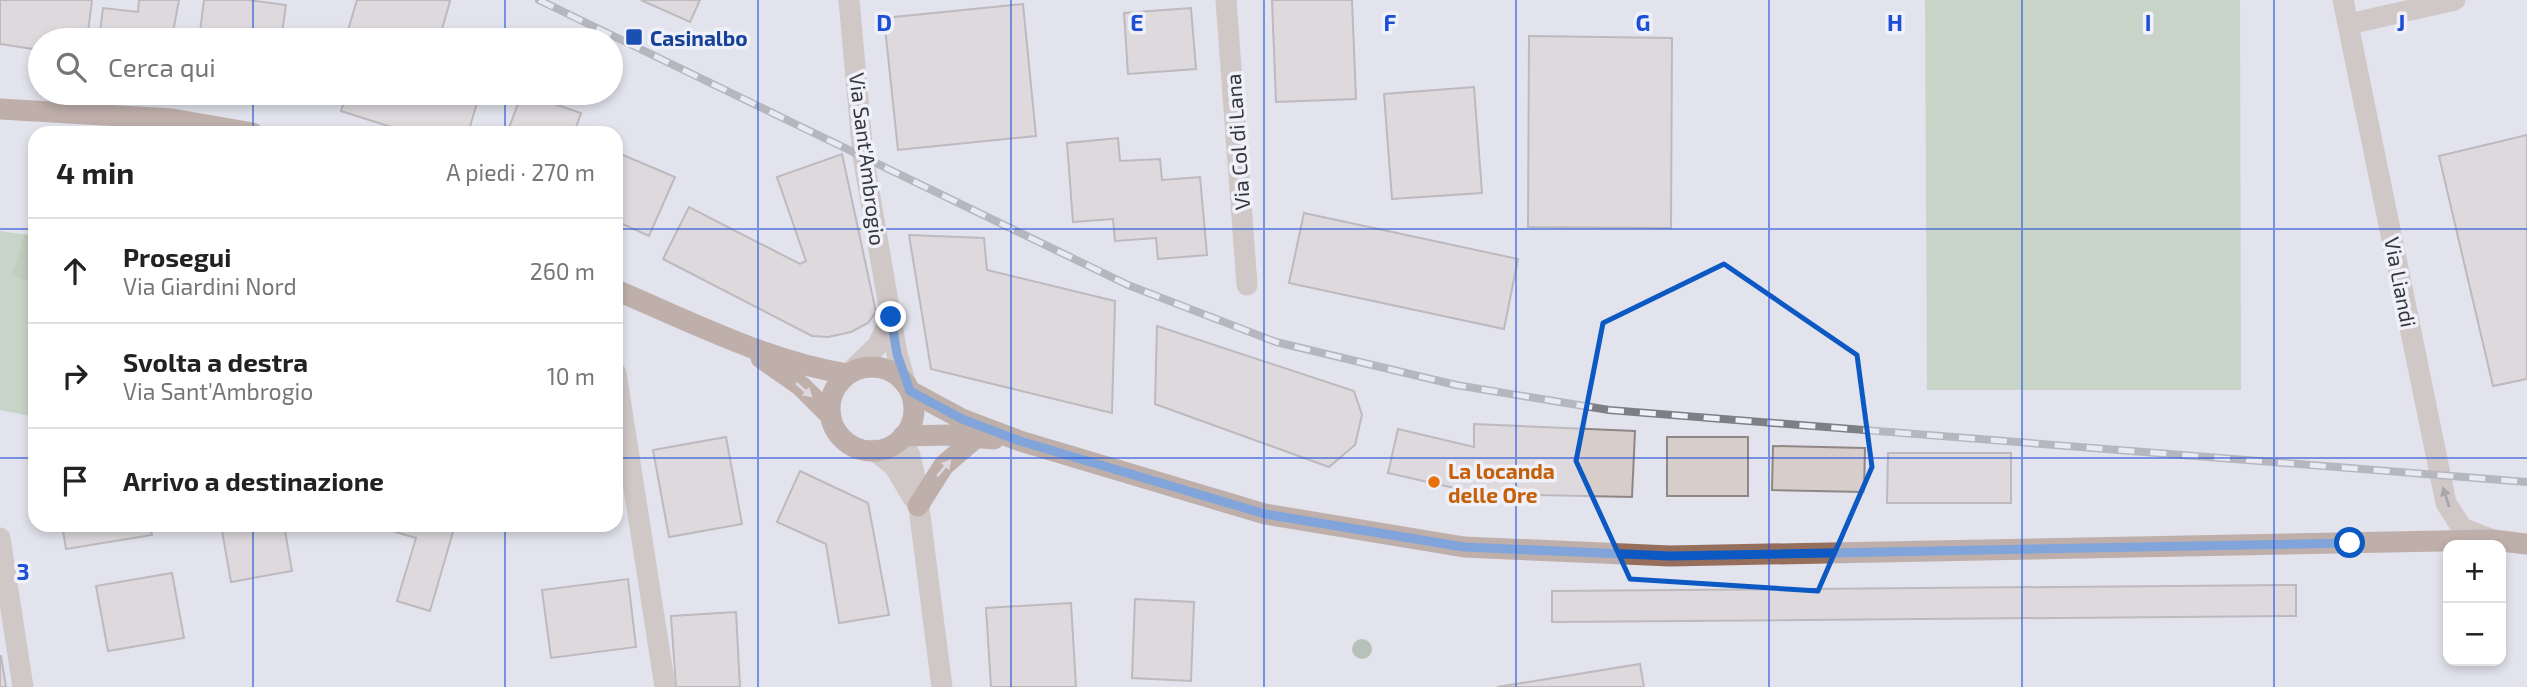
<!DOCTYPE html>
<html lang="it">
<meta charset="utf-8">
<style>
body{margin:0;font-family:"Exo 2",sans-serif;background:#f6f6f6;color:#222}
.controls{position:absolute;right:21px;bottom:21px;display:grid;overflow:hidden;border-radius:14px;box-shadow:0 4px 10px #0003}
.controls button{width:63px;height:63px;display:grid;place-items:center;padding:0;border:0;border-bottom:2px solid #e0e0e0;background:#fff;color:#222;font:35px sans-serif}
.stop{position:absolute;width:21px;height:21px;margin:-16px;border:5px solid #0c59c3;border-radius:50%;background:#fff}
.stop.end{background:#0c59c3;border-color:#fff;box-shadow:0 2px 7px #0008}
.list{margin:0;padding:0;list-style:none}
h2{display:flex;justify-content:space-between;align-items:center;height:91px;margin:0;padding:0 28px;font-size:30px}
h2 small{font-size:23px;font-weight:400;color:#767676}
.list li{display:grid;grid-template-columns:46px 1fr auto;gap:21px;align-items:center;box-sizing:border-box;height:105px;padding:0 28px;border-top:2px solid #e0e0e0}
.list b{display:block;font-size:26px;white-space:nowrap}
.list p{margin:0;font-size:23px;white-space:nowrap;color:#767676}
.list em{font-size:23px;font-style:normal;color:#767676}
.icon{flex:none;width:38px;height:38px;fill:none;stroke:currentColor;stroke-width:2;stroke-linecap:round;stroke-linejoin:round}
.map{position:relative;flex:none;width:2527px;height:687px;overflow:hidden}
.search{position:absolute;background:#fff;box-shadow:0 4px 10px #0003;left:28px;top:28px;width:595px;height:77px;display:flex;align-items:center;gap:18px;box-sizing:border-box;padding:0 24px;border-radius:38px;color:#767676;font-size:26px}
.panel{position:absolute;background:#fff;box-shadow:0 4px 10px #0003;left:28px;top:126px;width:595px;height:406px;border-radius:21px}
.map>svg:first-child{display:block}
.green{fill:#acc29c}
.forest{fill:#99b387}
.building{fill:#d7cdcb;stroke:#908685;stroke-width:2}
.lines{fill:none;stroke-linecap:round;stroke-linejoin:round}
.minor{stroke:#baa49a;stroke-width:21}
.major{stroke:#966f5c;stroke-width:21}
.rail-casing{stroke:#7e7f85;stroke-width:8}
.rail{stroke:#eff0f9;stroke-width:5;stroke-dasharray:16;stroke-linecap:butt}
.tree{fill:#86987b}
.oneway{fill:#d4c9ca}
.oneway2{fill:#645c5b}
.route{stroke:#0c59c3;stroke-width:9}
.marked{fill:none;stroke:#0c59c3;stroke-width:5;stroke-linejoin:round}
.grid{fill:none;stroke:#1d4ed8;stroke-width:2;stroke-opacity:0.55}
.transit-dot{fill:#1a4fb4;stroke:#eff0f9;stroke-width:2.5}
.food-dot{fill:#e8710a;stroke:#eff0f9;stroke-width:2.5}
.labels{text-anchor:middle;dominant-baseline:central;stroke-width:7;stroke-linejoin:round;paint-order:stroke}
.transit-label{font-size:21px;font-weight:bold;fill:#164399;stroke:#eff0f9;text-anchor:start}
.street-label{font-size:21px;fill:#353639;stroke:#eff0f9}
.food-label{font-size:21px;font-weight:bold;fill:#c56008;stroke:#eff0f9;text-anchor:start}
.grid-label{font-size:23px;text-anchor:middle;font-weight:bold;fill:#1d4ed8;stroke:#eff0f9;stroke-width:7;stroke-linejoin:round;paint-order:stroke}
</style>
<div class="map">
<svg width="2527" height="687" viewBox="0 0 2527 687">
<rect width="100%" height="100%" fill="#e2e3ec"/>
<path class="green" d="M 1925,0 L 2240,0 L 2241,390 L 1927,390 Z
M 0,231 L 35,236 L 35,417 L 0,410 Z"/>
<path class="forest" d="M 25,234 L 35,236 L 35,285 L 12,275 Z"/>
<path class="building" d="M 0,0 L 92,0 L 87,40 L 40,40 L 40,50 L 0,44 Z
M 139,0 L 179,0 L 173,32 L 161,40 L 99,40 L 103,8 L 138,12 Z
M 204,0 L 248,0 L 286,5 L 281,40 L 199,40 Z
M 357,0 L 448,0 L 450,1 L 439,40 L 384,40 L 348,30 Z
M 641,0 L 700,0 L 690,22 Z
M 1272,0 L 1352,0 L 1356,99 L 1276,102 Z
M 1023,4 L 1036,136 L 898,150 L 884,18 Z
M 1191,8 L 1196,69 L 1128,74 L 1124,13 Z
M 1529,36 L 1672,38 L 1671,228 L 1528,227 Z
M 1474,87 L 1482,193 L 1392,199 L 1384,94 Z
M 347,93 L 480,93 L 468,133 L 410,133 L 341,111 Z
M 522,93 L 581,113 L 574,133 L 507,133 Z
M 2527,135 L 2527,379 L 2493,386 L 2439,156 Z
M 1118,138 L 1120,161 L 1160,159 L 1162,180 L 1200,177 L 1207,255 L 1158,259 L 1156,238 L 1115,241 L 1113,219 L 1073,222 L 1067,143 Z
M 616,152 L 675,177 L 649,236 L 616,221 Z
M 842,154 L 876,312 L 868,323 L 851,332 L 828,337 L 812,336 L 663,259 L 689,207 L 800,264 L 806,261 L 777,177 Z
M 1304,213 L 1518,259 L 1504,329 L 1289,283 Z
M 909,235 L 984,238 L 987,270 L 1115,301 L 1112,413 L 931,369 Z
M 1157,326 L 1354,391 L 1362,415 L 1355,445 L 1329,467 L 1155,404 Z
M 1474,424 L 1635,431 L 1632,497 L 1481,494 L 1388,473 L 1398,429 L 1474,447 Z
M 726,437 L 742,524 L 669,537 L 653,450 Z
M 1667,437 L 1748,437 L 1748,496 L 1667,496 Z
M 1773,446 L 1865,448 L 1864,492 L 1772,490 Z
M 1888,453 L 2011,453 L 2011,503 L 1887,503 Z
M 800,471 L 868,503 L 889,615 L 839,623 L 826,544 L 777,522 Z
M 62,525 L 150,525 L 152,535 L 66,549 Z
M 221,525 L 284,525 L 292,571 L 231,582 Z
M 372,525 L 455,525 L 430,611 L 397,601 L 416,538 Z
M 172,573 L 184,638 L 108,651 L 96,586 Z
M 628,579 L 636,647 L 551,658 L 542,590 Z
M 2296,585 L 2296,616 L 1552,622 L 1552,591 Z
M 1135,599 L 1194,602 L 1191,681 L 1132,678 Z
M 1071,603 L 1076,687 L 991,687 L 986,608 Z
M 736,612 L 740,687 L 676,687 L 671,616 Z
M 0,656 L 1,656 L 6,687 L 0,687 Z
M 1640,664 L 1644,687 L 1497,687 Z"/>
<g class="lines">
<path class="minor" d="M 849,0 L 863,156 L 897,354 L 906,384
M 1226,0 L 1247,285
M 2343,0 L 2446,503 L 2462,528 L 2493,540
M 2349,24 L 2455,0
M 616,373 L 665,687
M 848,374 L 878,345 L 891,317
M 901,439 L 910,456 L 915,477 L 942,687
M 874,450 L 894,466 L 913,498
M 0,538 L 23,687"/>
<path class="major" d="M 0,109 L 172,119 L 253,133
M 616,290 C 691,322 767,361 848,374
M 761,358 L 801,386 L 831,416
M830 409a42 42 0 1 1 84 0a42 42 0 1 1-84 0Z
M 910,391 L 962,419 L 1020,441 L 1265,514 L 1464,547 L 1670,556 L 2493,540 L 2527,544
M 903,436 L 949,435 L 994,439
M 918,506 L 944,465 L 977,437"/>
<g class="rail-casing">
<path id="rail" d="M 539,0 L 1128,285 L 1276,342 L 1456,385 L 1609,410 L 2527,482"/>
</g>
<use href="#rail" class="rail"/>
</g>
<circle class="tree" cx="1362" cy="649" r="10"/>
<defs><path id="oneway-solid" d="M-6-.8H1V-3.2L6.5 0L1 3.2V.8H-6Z" transform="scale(1.75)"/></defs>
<g class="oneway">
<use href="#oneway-solid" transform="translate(804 390) rotate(41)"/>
<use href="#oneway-solid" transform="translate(944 468) rotate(-50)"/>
</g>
<use class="oneway2" href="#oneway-solid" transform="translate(2446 497) rotate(-108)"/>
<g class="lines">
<path class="route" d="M 891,317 L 897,354 L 910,391 L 962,419 L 1020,441 L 1265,514 L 1464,547 L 1670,556 L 2350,543"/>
</g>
<path d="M0 0H2527V687H0ZM 1724,264 L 1857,355 L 1872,467 L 1818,591 L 1630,579 L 1576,461 L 1603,323 Z" fill="#e2e3ec" fill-opacity=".55" fill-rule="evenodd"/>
<path class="marked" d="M 1724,264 L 1857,355 L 1872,467 L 1818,591 L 1630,579 L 1576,461 L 1603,323 Z"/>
<path class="grid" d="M 253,0 L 253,40M 505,0 L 505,40M 758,0 L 758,687M 1011,0 L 1011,687M 1264,0 L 1264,687M 1516,0 L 1516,687M 1769,0 L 1769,687M 2022,0 L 2022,687M 2274,0 L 2274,687M 253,93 L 253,133M 505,93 L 505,133M 0,229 L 35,229M 616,229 L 2527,229M 0,458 L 35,458M 616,458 L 2527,458M 253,525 L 253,687M 505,525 L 505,687"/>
<rect class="transit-dot" x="625" y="28" width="18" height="18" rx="3.5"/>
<circle class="food-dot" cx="1434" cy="482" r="7"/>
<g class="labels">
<g class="transit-label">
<text x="650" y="37">Casinalbo</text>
</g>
<g class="street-label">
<text transform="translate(1237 142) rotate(-94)">Via Col di Lana</text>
<text transform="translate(868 159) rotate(83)">Via Sant'Ambrogio</text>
<text transform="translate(2401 282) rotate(79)">Via Liandi</text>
</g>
<g class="food-label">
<text x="1448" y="470">La locanda<tspan x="1448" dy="24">delle Ore</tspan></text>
</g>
</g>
<g class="grid-label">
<text x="884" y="31">D</text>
<text x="1137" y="31">E</text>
<text x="1390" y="31">F</text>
<text x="1643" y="31">G</text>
<text x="1895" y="31">H</text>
<text x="2148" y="31">I</text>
<text x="2401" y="31">J</text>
<text x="23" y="580">3</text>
</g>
</svg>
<div class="controls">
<button>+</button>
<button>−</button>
</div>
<div class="stop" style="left:2350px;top:543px"></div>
<div class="stop end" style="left:891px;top:317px"></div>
<div class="search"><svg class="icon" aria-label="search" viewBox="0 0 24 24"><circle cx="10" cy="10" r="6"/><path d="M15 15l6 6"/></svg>Cerca qui</div>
<section class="panel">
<h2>4 min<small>A piedi · 270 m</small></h2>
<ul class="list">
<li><svg class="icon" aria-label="ahead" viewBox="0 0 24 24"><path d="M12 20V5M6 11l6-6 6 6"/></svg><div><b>Prosegui</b><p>Via Giardini Nord</p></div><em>260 m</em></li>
<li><svg class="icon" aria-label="right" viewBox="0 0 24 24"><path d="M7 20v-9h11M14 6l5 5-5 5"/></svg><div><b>Svolta a destra</b><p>Via Sant'Ambrogio</p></div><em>10 m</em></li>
<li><svg class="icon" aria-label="arrive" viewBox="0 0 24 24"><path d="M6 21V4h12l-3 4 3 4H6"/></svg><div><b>Arrivo a destinazione</b></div></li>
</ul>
</section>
</div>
